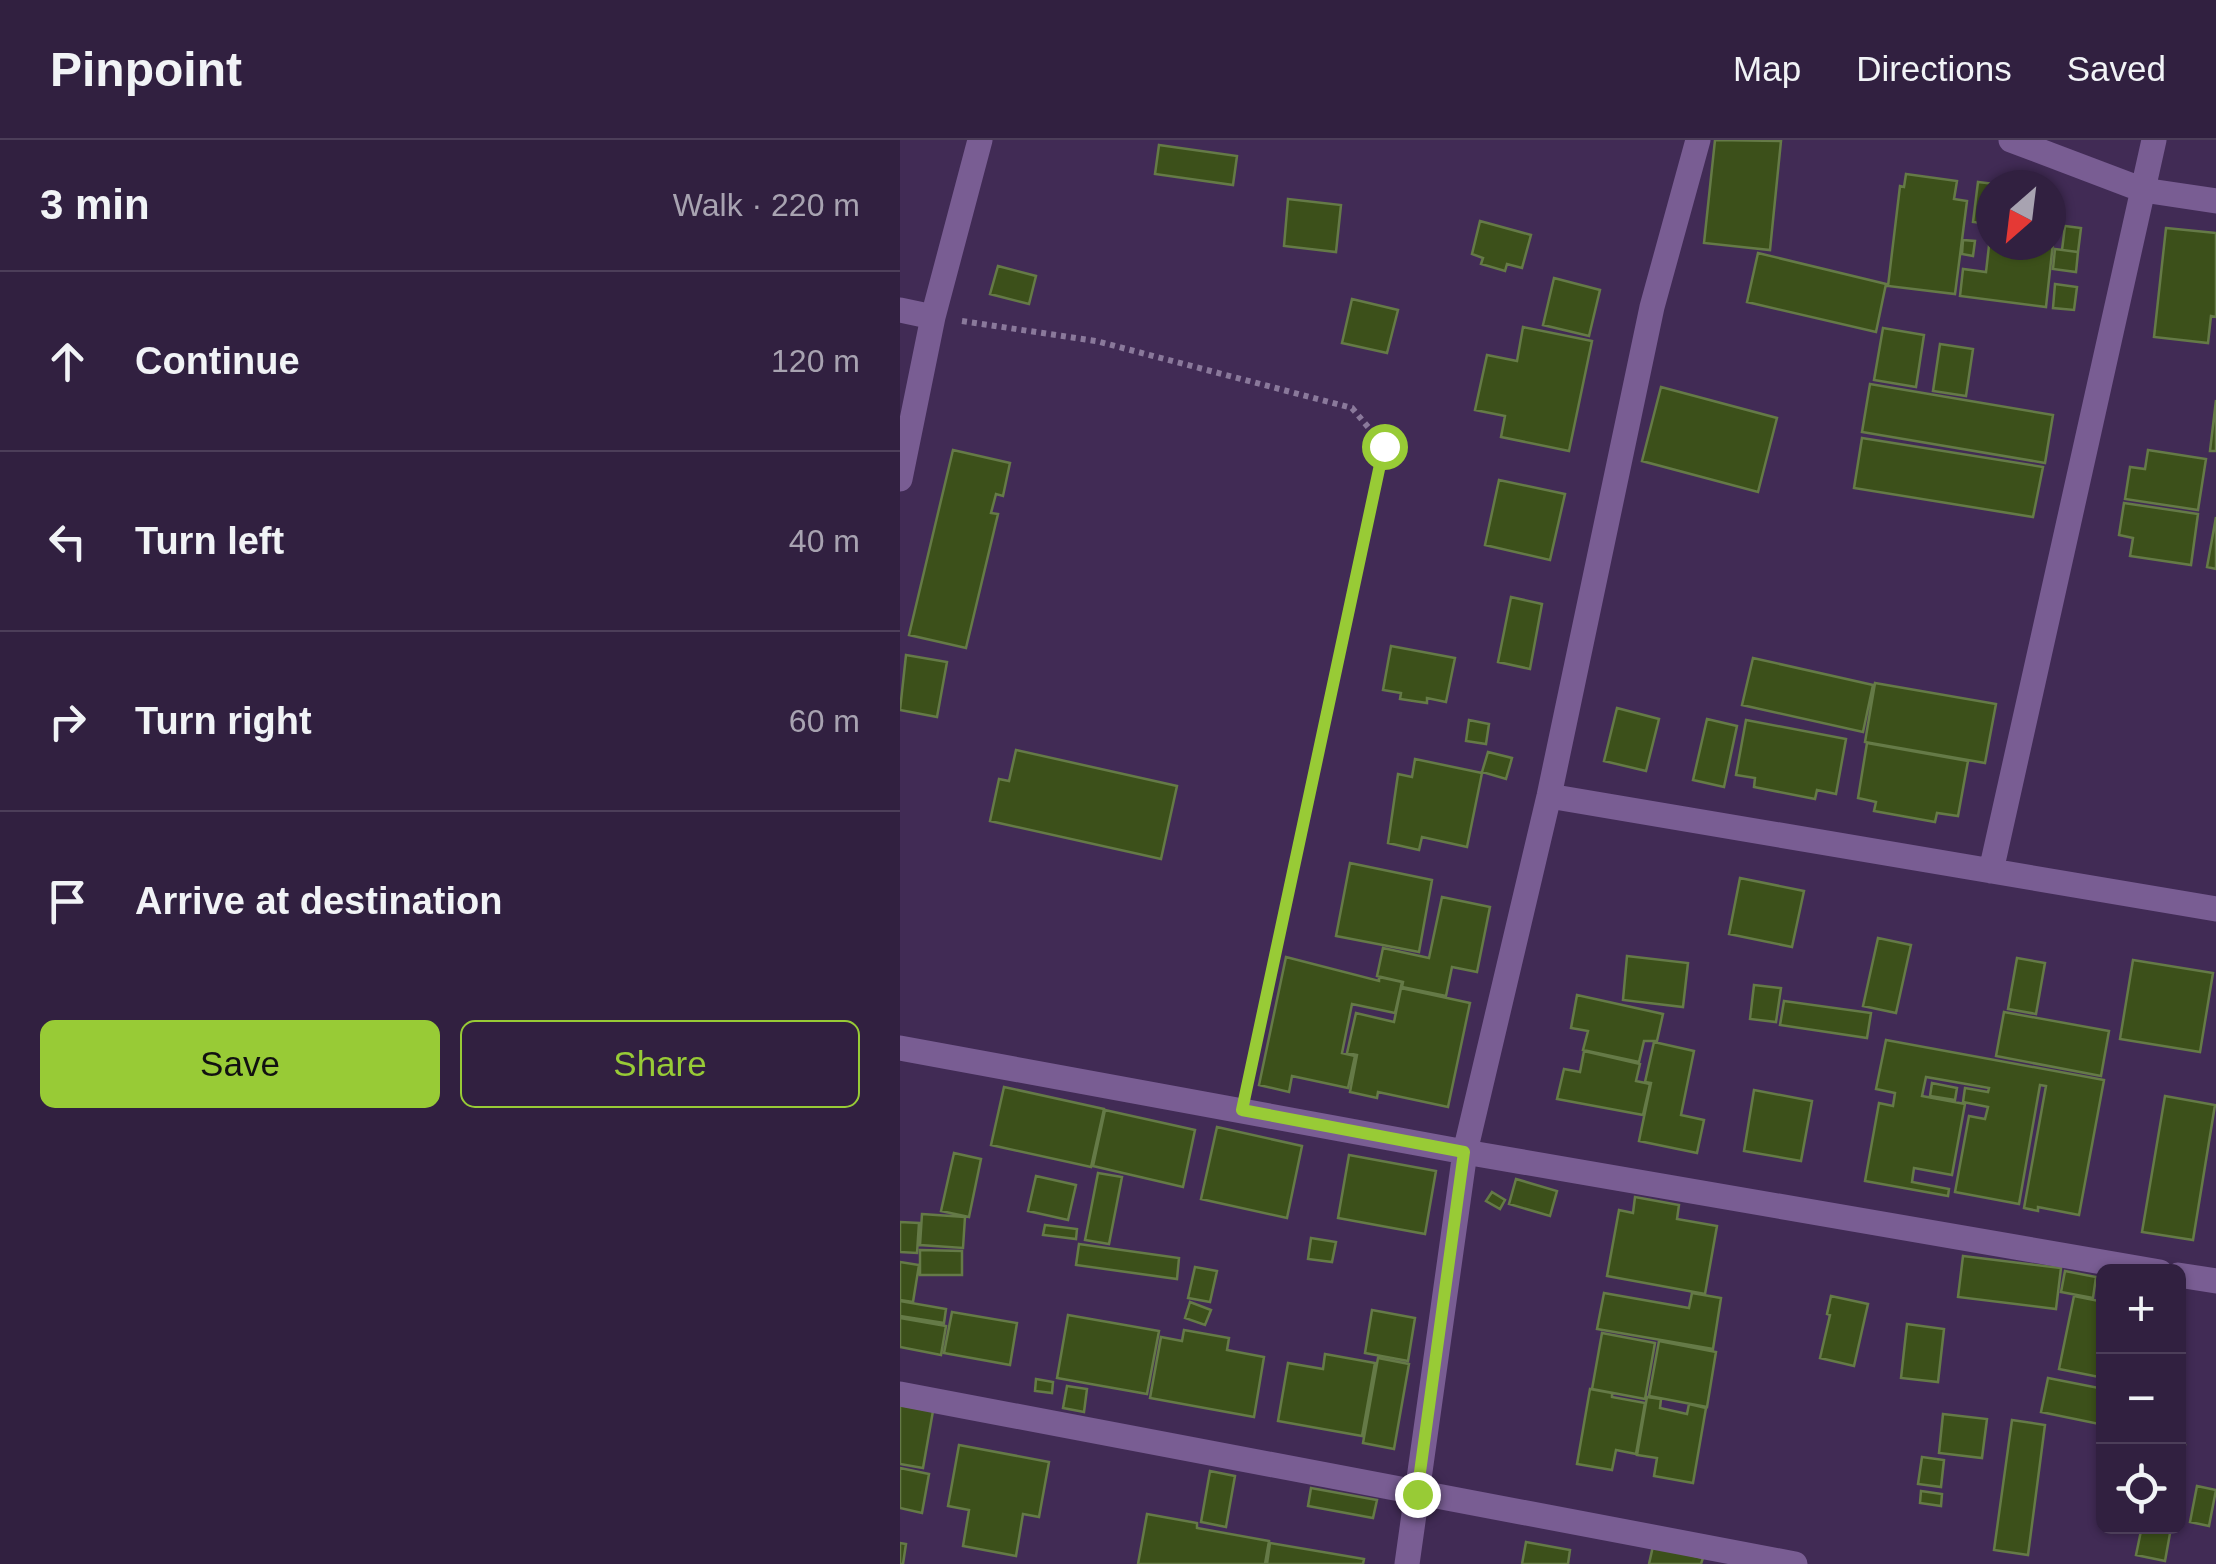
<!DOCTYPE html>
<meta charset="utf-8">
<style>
body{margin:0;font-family:Helvetica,sans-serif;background:#3d2d4b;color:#f1f3f6}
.controls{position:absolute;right:30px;bottom:30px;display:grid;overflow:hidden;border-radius:15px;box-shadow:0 2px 8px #0004}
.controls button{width:90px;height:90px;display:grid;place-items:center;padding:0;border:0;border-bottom:2px solid #4c3e59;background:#312040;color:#f1f3f6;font:50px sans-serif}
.compass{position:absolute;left:1076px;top:30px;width:90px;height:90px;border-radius:50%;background:#312040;box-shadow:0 2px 8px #0004;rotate:208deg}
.stop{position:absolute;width:30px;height:30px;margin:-22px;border:8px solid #98cb36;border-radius:50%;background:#fff}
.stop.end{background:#98cb36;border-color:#fff;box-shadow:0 2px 10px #0008}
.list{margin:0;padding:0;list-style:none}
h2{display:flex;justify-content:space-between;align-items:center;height:130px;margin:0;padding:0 40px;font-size:42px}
h2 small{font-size:32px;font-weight:400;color:#a8a3b1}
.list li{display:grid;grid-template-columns:65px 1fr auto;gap:30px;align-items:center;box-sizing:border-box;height:180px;padding:0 40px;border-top:2px solid #4c3e59}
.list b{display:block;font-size:38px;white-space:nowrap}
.list em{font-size:32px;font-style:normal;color:#a8a3b1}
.actions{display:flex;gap:20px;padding:30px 40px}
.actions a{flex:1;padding:22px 0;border:2px solid #98cb36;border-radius:15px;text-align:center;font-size:35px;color:#98cb36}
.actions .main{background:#98cb36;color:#111}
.icon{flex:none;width:55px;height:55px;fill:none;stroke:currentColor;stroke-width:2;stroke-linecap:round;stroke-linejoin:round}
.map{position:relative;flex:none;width:1316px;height:1424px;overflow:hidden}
header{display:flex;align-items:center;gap:60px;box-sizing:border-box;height:140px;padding:0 50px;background:#312040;border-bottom:2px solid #4c3e59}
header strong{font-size:48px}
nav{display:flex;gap:55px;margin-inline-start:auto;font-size:35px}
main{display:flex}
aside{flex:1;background:#312040}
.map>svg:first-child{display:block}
.building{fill:#3c501a;stroke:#657a47;stroke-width:2.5}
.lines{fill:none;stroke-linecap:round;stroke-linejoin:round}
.path{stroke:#8a799b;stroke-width:6;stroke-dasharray:5 5;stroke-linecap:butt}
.minor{stroke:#795d93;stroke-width:25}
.route{stroke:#98cb36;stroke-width:12}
</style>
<header>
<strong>Pinpoint</strong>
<nav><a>Map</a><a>Directions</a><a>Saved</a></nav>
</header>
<main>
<aside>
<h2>3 min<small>Walk · 220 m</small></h2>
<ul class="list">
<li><svg class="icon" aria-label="ahead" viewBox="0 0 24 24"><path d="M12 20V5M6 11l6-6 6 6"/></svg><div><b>Continue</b></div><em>120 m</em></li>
<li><svg class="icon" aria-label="left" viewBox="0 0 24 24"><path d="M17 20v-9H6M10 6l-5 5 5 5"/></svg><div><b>Turn left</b></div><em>40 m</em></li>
<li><svg class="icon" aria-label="right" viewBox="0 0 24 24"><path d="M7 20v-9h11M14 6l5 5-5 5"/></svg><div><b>Turn right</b></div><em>60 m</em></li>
<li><svg class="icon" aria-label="arrive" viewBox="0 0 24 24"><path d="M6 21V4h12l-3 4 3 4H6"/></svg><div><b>Arrive at destination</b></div></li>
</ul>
<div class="actions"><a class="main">Save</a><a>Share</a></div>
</aside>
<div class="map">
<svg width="1316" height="1424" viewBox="0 0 1316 1424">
<rect width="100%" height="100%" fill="#412b55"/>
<path class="building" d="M 815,0 L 881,1 L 870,110 L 804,103 Z
M 259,5 L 337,16 L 333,45 L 255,34 Z
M 1006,34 L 1057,41 L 1054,59 L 1067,61 L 1055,154 L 988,146 L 1000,46 L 1004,47 Z
M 1078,42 L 1103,45 L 1091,45 L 1091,84 L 1073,82 Z
M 1151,56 L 1158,57 L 1146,167 L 1060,156 L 1063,129 L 1086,132 L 1091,88 L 1091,105 L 1151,105 Z
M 388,59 L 441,65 L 436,112 L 384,106 Z
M 580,81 L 631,95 L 622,128 L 607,124 L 605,131 L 581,124 L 583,118 L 572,114 Z
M 1165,86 L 1181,88 L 1178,112 L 1162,110 Z
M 1266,88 L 1316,93 L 1316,177 L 1311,176 L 1308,203 L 1254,197 Z
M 1063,100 L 1075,101 L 1073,116 L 1062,114 Z
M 1155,109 L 1178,112 L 1176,132 L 1153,129 Z
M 858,113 L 986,144 L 976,192 L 847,162 Z
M 98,126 L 136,136 L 129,164 L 90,154 Z
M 654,138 L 700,150 L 689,196 L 643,185 Z
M 1155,144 L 1177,147 L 1174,170 L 1153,168 Z
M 452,159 L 498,170 L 487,213 L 442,203 Z
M 623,187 L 692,201 L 669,311 L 601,297 L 605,276 L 575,270 L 587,215 L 617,221 Z
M 983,188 L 1024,195 L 1016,247 L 974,240 Z
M 1040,204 L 1073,209 L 1066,256 L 1033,251 Z
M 970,244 L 1153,275 L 1145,323 L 962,292 Z
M 761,247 L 877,278 L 858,352 L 742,321 Z
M 1316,260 L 1316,311 L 1310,311 Z
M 962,298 L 1143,327 L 1133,377 L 954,348 Z
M 53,310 L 110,323 L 103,356 L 96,354 L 91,373 L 98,374 L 66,508 L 9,495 Z
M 1248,310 L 1306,319 L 1298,370 L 1225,359 L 1230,327 L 1245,329 Z
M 599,340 L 665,354 L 650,420 L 585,405 Z
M 1224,363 L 1298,374 L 1291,425 L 1230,416 L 1233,398 L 1219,395 Z
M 1316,377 L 1316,429 L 1307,427 Z
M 611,457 L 642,464 L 630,529 L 598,522 Z
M 491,506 L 555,518 L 546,562 L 527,558 L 527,563 L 500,559 L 501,553 L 483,550 Z
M 6,515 L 47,522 L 37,577 L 0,570 Z
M 853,518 L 973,545 L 963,592 L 842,565 Z
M 975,543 L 1096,564 L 1085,623 L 965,602 Z
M 717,568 L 759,579 L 746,631 L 704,621 Z
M 807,579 L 837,586 L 824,647 L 793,640 Z
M 569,580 L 589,584 L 586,604 L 566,601 Z
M 846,580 L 946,599 L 936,654 L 917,650 L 915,659 L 854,647 L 855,638 L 836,635 Z
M 967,603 L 1068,621 L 1058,676 L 1037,673 L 1035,682 L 974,671 L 976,662 L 958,658 Z
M 116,610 L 277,646 L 261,719 L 90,681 L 99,639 L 109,641 Z
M 588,612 L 612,618 L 606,639 L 582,632 Z
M 515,619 L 582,633 L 567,707 L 522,697 L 519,710 L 488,703 L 498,634 L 512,637 Z
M 450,723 L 532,740 L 519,812 L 436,796 Z
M 840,738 L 904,751 L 892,807 L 829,794 Z
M 542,757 L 590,767 L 577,832 L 552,827 L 546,856 L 502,847 L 503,842 L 477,836 L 483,808 L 529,818 Z
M 978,798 L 1011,805 L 996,873 L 963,866 Z
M 727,816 L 788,823 L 783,867 L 723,860 Z
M 386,817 L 479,841 L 479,837 L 502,842 L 495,873 L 452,864 L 442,913 L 455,916 L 448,948 L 392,936 L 389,952 L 359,945 Z
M 1117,818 L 1145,823 L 1136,874 L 1108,869 Z
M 1233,820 L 1313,833 L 1300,912 L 1220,899 Z
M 854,845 L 881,848 L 876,882 L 850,879 Z
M 501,848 L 570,863 L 548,967 L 478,952 L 477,958 L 450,952 L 457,915 L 447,913 L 456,873 L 494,882 Z
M 677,855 L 763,874 L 757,901 L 744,901 L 739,922 L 683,910 L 688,891 L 671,888 Z
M 884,861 L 971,873 L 967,898 L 880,885 Z
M 1104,872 L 1209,891 L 1201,936 L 1096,916 Z
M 986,900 L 1204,940 L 1179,1075 L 1138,1067 L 1138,1071 L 1124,1068 L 1146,946 L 1140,945 L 1119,1064 L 1055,1052 L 1069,976 L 1085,979 L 1088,967 L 1063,962 L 1065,948 L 1088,952 L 1089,948 L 1026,937 L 1022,956 L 1065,964 L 1052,1035 L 1014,1028 L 1012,1042 L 1049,1049 L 1048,1056 L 965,1041 L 979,963 L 993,966 L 995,953 L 976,949 Z
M 754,902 L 794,911 L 781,975 L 804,980 L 797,1013 L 739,1001 L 751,943 L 745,942 Z
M 684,911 L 740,924 L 736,941 L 750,944 L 743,975 L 657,959 L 664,929 L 680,932 Z
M 1032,943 L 1057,948 L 1055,960 L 1030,956 Z
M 104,947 L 204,969 L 191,1027 L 91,1005 Z
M 854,950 L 912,961 L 901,1021 L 844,1011 Z
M 1265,956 L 1315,965 L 1293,1100 L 1242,1092 Z
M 205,970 L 295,990 L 283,1047 L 193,1026 Z
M 317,987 L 402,1006 L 387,1078 L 301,1059 Z
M 54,1013 L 81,1019 L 69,1077 L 41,1071 Z
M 449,1015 L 536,1031 L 525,1094 L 438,1078 Z
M 198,1033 L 222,1037 L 209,1104 L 185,1100 Z
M 136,1036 L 176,1045 L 168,1080 L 128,1071 Z
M 616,1039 L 657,1051 L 650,1076 L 609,1064 Z
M 592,1052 L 605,1060 L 600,1069 L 586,1061 Z
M 735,1057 L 779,1065 L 777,1079 L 817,1086 L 805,1154 L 707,1136 L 719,1070 L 733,1073 Z
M 22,1074 L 65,1077 L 63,1108 L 20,1105 Z
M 0,1082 L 19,1083 L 17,1113 L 0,1112 Z
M 145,1085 L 177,1089 L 176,1099 L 143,1095 Z
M 411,1098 L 436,1102 L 432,1122 L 408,1119 Z
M 179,1104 L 279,1118 L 277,1139 L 176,1125 Z
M 20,1110 L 62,1111 L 62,1135 L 20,1135 Z
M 1063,1116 L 1161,1128 L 1156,1169 L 1058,1157 Z
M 0,1122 L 19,1125 L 13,1162 L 0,1160 Z
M 295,1127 L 317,1131 L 310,1162 L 288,1158 Z
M 1165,1131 L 1196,1137 L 1193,1158 L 1161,1152 Z
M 704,1153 L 789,1168 L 792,1153 L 821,1158 L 813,1209 L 697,1189 Z
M 931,1156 L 968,1164 L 954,1226 L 920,1218 L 930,1175 L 927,1174 Z
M 1174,1156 L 1204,1162 L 1204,1238 L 1159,1229 Z
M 0,1161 L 46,1169 L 44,1183 L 0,1176 Z
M 290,1162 L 311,1170 L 305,1185 L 285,1178 Z
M 472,1170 L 515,1178 L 508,1221 L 465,1213 Z
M 52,1172 L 117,1183 L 110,1225 L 44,1213 Z
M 168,1175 L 259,1191 L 247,1254 L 157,1238 Z
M 0,1178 L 46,1186 L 41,1215 L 0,1207 Z
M 1007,1184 L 1044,1189 L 1038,1242 L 1001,1238 Z
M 284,1190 L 329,1198 L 327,1210 L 364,1217 L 354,1277 L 250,1258 L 261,1197 L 282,1201 Z
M 702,1193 L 755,1203 L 745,1259 L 692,1249 Z
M 759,1201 L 816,1212 L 807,1267 L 749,1256 Z
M 425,1214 L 475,1223 L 462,1296 L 378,1281 L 388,1223 L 423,1229 Z
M 478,1218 L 509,1224 L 494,1309 L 463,1303 Z
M 1148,1238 L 1204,1249 L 1204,1285 L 1141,1272 Z
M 136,1239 L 153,1242 L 152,1253 L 135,1251 Z
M 167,1246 L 187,1249 L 184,1272 L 163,1268 Z
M 690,1249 L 712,1253 L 712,1257 L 745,1263 L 736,1314 L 716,1310 L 712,1330 L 677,1324 Z
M 747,1257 L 761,1259 L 760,1268 L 787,1274 L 789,1264 L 806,1268 L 793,1343 L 754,1336 L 757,1318 L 737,1315 Z
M 0,1265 L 33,1271 L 23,1328 L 0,1324 Z
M 1043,1274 L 1087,1279 L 1082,1318 L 1039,1313 Z
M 1112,1280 L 1145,1285 L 1128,1415 L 1094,1410 Z
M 1278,1303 L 1285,1305 L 1278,1338 Z
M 59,1305 L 149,1322 L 139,1377 L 123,1374 L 116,1416 L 63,1406 L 69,1370 L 48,1366 Z
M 1022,1317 L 1044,1320 L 1041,1347 L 1018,1344 Z
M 0,1328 L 29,1334 L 22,1373 L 0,1368 Z
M 310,1331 L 335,1336 L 326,1387 L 301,1382 Z
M 1297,1346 L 1316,1350 L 1309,1386 L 1290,1382 Z
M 411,1348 L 477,1360 L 473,1378 L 408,1366 Z
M 1021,1351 L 1042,1354 L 1041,1366 L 1020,1363 Z
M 247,1374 L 297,1383 L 297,1388 L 369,1401 L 365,1424 L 238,1424 Z
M 1242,1386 L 1271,1388 L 1265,1421 L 1236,1415 Z
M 626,1402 L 670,1410 L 668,1424 L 622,1424 Z
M 0,1403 L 6,1404 L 3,1424 L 0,1424 Z
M 370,1403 L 464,1419 L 463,1424 L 367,1424 Z
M 753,1406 L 803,1418 L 801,1424 L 749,1424 Z"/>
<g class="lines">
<path class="path" d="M 62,181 L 196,201 L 452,268 L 484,306 L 348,944"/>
<path class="minor" d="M 1111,0 L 1243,50 L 1316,61
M 0,170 L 33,177
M 0,339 L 33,177 L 80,0
M 649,656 L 1316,769
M 1091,731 L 1254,0
M 0,908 L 565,1012 L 1260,1132
M 1278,1135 L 1316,1141
M 0,1254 L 895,1424
M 507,1424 L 565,1012 L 649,656 L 752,167 L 798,0"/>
</g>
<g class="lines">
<path class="route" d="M 484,306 L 342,970 L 564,1012 L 517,1354"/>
</g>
</svg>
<div class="controls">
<button>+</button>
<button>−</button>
<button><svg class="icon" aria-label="locate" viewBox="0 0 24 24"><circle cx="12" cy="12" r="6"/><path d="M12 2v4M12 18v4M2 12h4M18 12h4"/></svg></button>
</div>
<svg class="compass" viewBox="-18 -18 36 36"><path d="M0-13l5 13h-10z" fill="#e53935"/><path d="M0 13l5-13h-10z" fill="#a8a3b1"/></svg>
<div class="stop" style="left:484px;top:306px"></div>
<div class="stop end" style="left:517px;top:1354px"></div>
</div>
</main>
